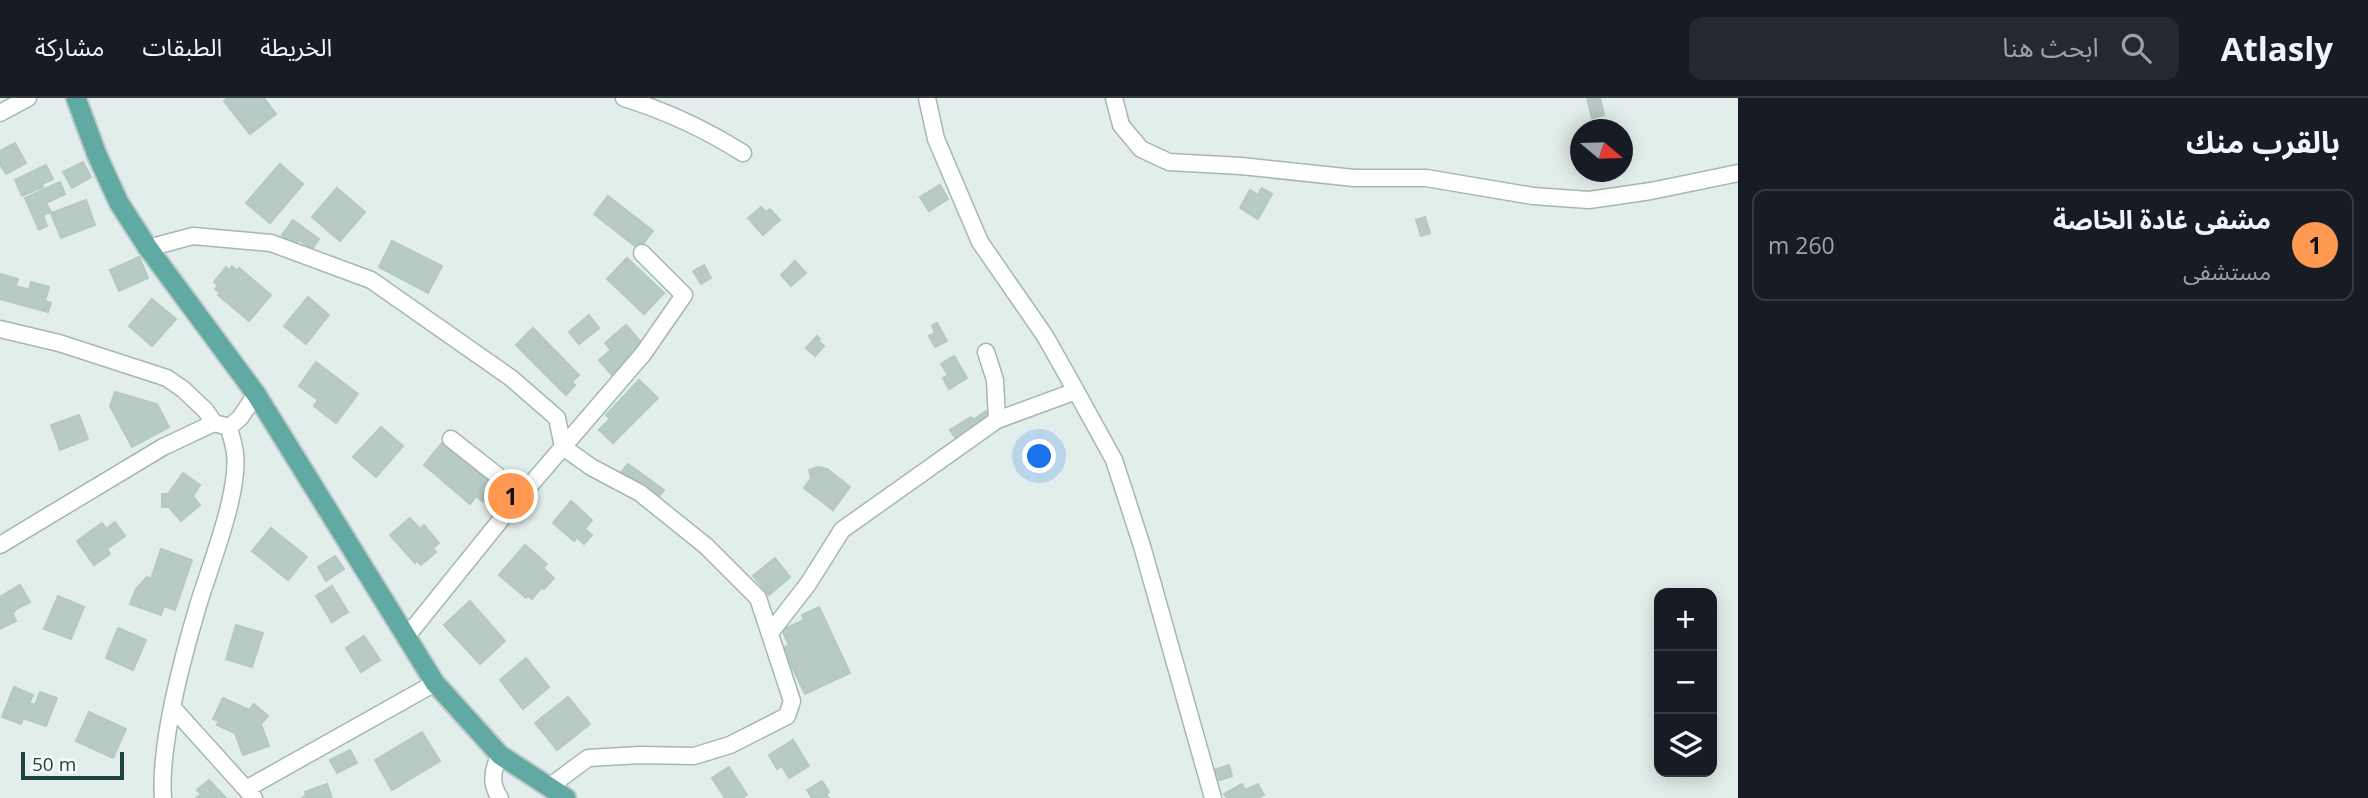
<!DOCTYPE html>
<html lang="ar">
<meta charset="utf-8">
<style>
body{margin:0;font-family:"Open Sans","Noto Sans Arabic",sans-serif;background:#242831;color:#f1f3f6;direction:rtl}
.controls{position:absolute;right:21px;bottom:21px;display:grid;overflow:hidden;border-radius:14px;box-shadow:0 4px 18px #0003}
.controls button{width:63px;height:63px;display:grid;place-items:center;padding:0;border:0;border-bottom:2px solid #363941;background:#171b24;color:#f1f3f6;font:35px sans-serif}
.compass{position:absolute;left:1570px;top:21px;width:63px;height:63px;border-radius:50%;background:#171b24;box-shadow:0 4px 18px #0003;rotate:109deg}
.scale{position:absolute;left:21px;bottom:18px;width:103px;box-sizing:border-box;padding-left:7px;border:4px solid #20423f;border-top:0;font-size:19px;line-height:24px;white-space:nowrap;color:#20423f;-webkit-text-stroke:5px #f4faf8;paint-order:stroke}
.you{position:absolute;left:1040px;top:359px;width:24px;height:24px;margin:-18px;border:5px solid #fff;border-radius:50%;background:#1a73e8;box-shadow:0 0 0 10px #1a73e833}
.badge{display:grid;place-items:center;width:46px;height:46px;border-radius:50%;background:#ff9850;color:#111;font-size:23px;font-weight:700}
.pin{position:absolute;translate:-50% -50%;border:4px solid #fff;box-shadow:0 2px 7px #0006}
.list{margin:0;padding:0;list-style:none}
h2{display:flex;justify-content:space-between;align-items:center;height:91px;margin:0;padding:0 28px;font-size:30px}
h2 small{font-size:23px;font-weight:400;color:#9ea1a6}
.list li{display:grid;grid-template-columns:46px 1fr auto;gap:21px;align-items:center;box-sizing:border-box;height:112px;margin:0 14px 14px;padding:0 14px;border:2px solid #363941;border-radius:14px}
.list b{display:block;font-size:26px;white-space:nowrap}
.list p{margin:0;font-size:23px;white-space:nowrap;color:#9ea1a6}
.list em{font-size:23px;font-style:normal;color:#9ea1a6}
.icon{flex:none;width:38px;height:38px;fill:none;stroke:currentColor;stroke-width:2;stroke-linecap:round;stroke-linejoin:round}
.map{position:relative;flex:none;width:1738px;height:700px;overflow:hidden;direction:ltr}
header{display:flex;align-items:center;gap:42px;box-sizing:border-box;height:98px;padding:0 35px;background:#171b24;border-bottom:2px solid #363941}
header strong{font-size:33px}
nav{display:flex;gap:38px;margin-inline-start:auto;font-size:24px}
.search{width:490px;height:63px;background:#242831;display:flex;align-items:center;gap:18px;box-sizing:border-box;padding:0 24px;border-radius:14px;color:#9ea1a6;font-size:26px}
main{display:flex}
aside{flex:1;background:#171b24}
.map>svg:first-child{display:block}
.building{fill:#b7cac5;stroke:#b4c9c4;stroke-width:2}
.lines{fill:none;stroke-linecap:round;stroke-linejoin:round}
.minor-casing{stroke:#a4b7b4;stroke-width:19}
.major-casing{stroke:#c1cac9;stroke-width:23}
.minor{stroke:#fff;stroke-width:16}
.major{stroke:#61a9a3;stroke-width:19}
</style>
<header>
<strong>Atlasly</strong>
<div class="search"><svg class="icon" aria-label="search" viewBox="0 0 24 24"><circle cx="10" cy="10" r="6"/><path d="M15 15l6 6"/></svg>ابحث هنا</div>
<nav><a>الخريطة</a><a>الطبقات</a><a>مشاركة</a></nav>
</header>
<main>
<aside>
<h2>بالقرب منك<small></small></h2>
<ul class="list">
<li><span class="badge">1</span><div><b>مشفى غادة الخاصة</b><p>مستشفى</p></div><em>260 m</em></li>
</ul>
</aside>
<div class="map">
<svg width="1738" height="700" viewBox="0 0 1738 700">
<rect width="100%" height="100%" fill="#e2eeeb"/>
<path class="building" d="M 228,0 L 264,0 L 276,16 L 250,36 L 224,3 Z
M 1587,0 L 1600,0 L 1604,17 L 1592,20 Z
M 15,45 L 26,65 L 6,76 L 0,66 L 0,53 Z
M 83,64 L 91,79 L 72,90 L 63,74 Z
M 280,66 L 303,86 L 270,125 L 246,105 Z
M 46,67 L 53,81 L 42,86 L 43,89 L 22,98 L 15,82 Z
M 60,84 L 65,96 L 46,105 L 51,114 L 43,117 L 47,128 L 39,132 L 25,100 Z
M 940,87 L 948,101 L 929,113 L 920,99 Z
M 337,90 L 365,114 L 340,143 L 312,119 Z
M 1262,90 L 1272,96 L 1258,121 L 1240,110 L 1250,92 L 1258,97 Z
M 608,98 L 653,133 L 639,151 L 594,116 Z
M 86,102 L 95,127 L 61,140 L 51,115 Z
M 761,109 L 766,114 L 770,111 L 780,122 L 763,137 L 748,120 Z
M 1425,119 L 1430,135 L 1421,138 L 1416,122 Z
M 293,122 L 319,141 L 312,151 L 299,142 L 295,147 L 282,137 Z
M 392,143 L 442,168 L 428,195 L 379,169 Z
M 139,159 L 148,180 L 119,193 L 110,172 Z
M 627,160 L 664,195 L 644,216 L 607,181 Z
M 795,163 L 806,175 L 791,188 L 781,177 Z
M 704,167 L 711,180 L 701,186 L 693,173 Z
M 232,168 L 237,173 L 239,170 L 271,197 L 249,223 L 218,197 L 220,195 L 215,191 L 218,187 L 214,184 L 226,169 L 229,172 Z
M 0,176 L 18,181 L 16,188 L 29,192 L 31,184 L 49,189 L 45,203 L 51,205 L 48,214 L 0,201 Z
M 308,199 L 329,217 L 306,246 L 284,228 Z
M 152,201 L 176,221 L 152,248 L 129,228 Z
M 589,217 L 599,230 L 579,246 L 569,234 Z
M 937,225 L 947,243 L 935,249 L 929,238 L 935,235 L 932,228 Z
M 626,227 L 645,249 L 612,277 L 599,262 L 611,252 L 605,245 Z
M 533,230 L 579,277 L 572,284 L 575,287 L 566,297 L 516,247 Z
M 817,238 L 820,241 L 818,243 L 824,248 L 815,258 L 806,250 Z
M 954,258 L 967,280 L 949,291 L 943,280 L 948,277 L 941,266 Z
M 316,264 L 358,296 L 336,325 L 314,308 L 318,302 L 299,288 Z
M 639,282 L 658,300 L 613,345 L 599,332 L 610,321 L 606,317 Z
M 115,294 L 157,306 L 169,329 L 132,349 L 110,308 Z
M 986,313 L 990,320 L 956,341 L 950,332 L 971,319 L 973,322 Z
M 79,317 L 88,341 L 60,352 L 51,327 Z
M 381,329 L 403,348 L 376,379 L 353,359 Z
M 443,344 L 490,383 L 484,390 L 491,396 L 483,404 L 476,398 L 470,406 L 424,367 Z
M 628,366 L 664,392 L 658,400 L 621,374 Z
M 818,369 L 827,371 L 850,389 L 833,412 L 804,390 L 811,380 L 809,372 Z
M 183,375 L 200,387 L 193,398 L 200,407 L 181,423 L 169,409 L 162,409 L 162,396 L 168,396 Z
M 571,403 L 592,422 L 585,431 L 592,437 L 584,446 L 577,439 L 574,443 L 553,425 Z
M 410,420 L 420,431 L 424,427 L 439,445 L 433,450 L 436,454 L 421,467 L 417,463 L 415,465 L 390,437 Z
M 115,424 L 125,438 L 107,451 L 110,456 L 94,467 L 77,443 L 102,425 L 106,431 Z
M 271,430 L 307,459 L 288,482 L 252,453 Z
M 525,447 L 547,466 L 543,470 L 554,480 L 544,491 L 542,489 L 532,501 L 528,498 L 526,500 L 499,477 Z
M 161,451 L 192,462 L 175,512 L 164,508 L 161,517 L 130,506 L 136,491 L 147,479 L 151,481 Z
M 335,458 L 344,471 L 326,483 L 318,469 Z
M 775,460 L 790,479 L 769,497 L 753,478 Z
M 20,487 L 30,504 L 16,511 L 13,516 L 16,523 L 0,531 L 0,499 Z
M 332,488 L 348,514 L 332,524 L 316,498 Z
M 58,498 L 84,509 L 71,541 L 44,531 Z
M 470,503 L 505,543 L 480,566 L 444,527 Z
M 819,509 L 850,575 L 805,596 L 783,550 L 789,547 L 782,532 L 804,522 L 802,517 Z
M 236,527 L 263,535 L 252,569 L 226,561 Z
M 118,530 L 146,542 L 133,572 L 106,560 Z
M 364,538 L 380,562 L 361,574 L 346,550 Z
M 526,560 L 549,589 L 523,611 L 500,582 Z
M 14,589 L 33,597 L 29,605 L 35,607 L 40,594 L 57,600 L 46,628 L 23,620 L 21,626 L 2,619 Z
M 568,599 L 590,626 L 557,652 L 535,625 Z
M 223,600 L 249,612 L 254,606 L 268,618 L 261,626 L 269,648 L 243,657 L 235,635 L 217,627 L 219,623 L 213,621 Z
M 89,614 L 126,631 L 113,660 L 76,643 Z
M 422,634 L 440,663 L 392,692 L 375,662 Z
M 793,642 L 809,668 L 789,680 L 782,668 L 777,671 L 769,657 Z
M 350,652 L 357,665 L 337,675 L 330,662 Z
M 1229,667 L 1232,678 L 1217,683 L 1214,672 Z
M 729,669 L 747,697 L 742,700 L 725,700 L 712,680 Z
M 209,682 L 226,700 L 196,700 L 201,696 L 197,692 Z
M 822,683 L 829,694 L 826,696 L 829,700 L 812,700 L 807,692 Z
M 327,686 L 332,700 L 302,700 L 306,698 L 305,694 Z
M 1242,686 L 1245,692 L 1258,686 L 1264,697 L 1259,700 L 1227,700 L 1224,696 Z"/>
<g class="lines">
<g class="minor-casing">
<path id="minor" d="M 624,0 C 666,13 705,31 743,55
M 1114,0 L 1121,27 L 1141,51 L 1169,64 L 1241,68 L 1354,80 L 1426,80 L 1533,98 L 1589,102 L 1651,93 L 1738,75
M 0,15 L 28,0
M 148,150 L 193,138 L 271,145 L 371,182 L 511,280 L 557,320 L 563,349 L 507,414 L 407,538
M 0,231 L 59,245 L 167,280 L 184,292 L 206,313 L 214,325 L 229,329 L 240,320 L 256,296
M 986,254 L 995,282 L 997,322
M 1076,293 L 1114,362 L 1142,448 L 1213,700
M 451,341 L 522,397
M 0,447 L 163,349 L 214,325
M 770,535 L 808,486 L 842,432 L 997,322 L 1076,293 L 1045,238 L 980,144 L 936,41 L 927,0
M 173,610 L 254,700
M 500,657 C 492,672 490,686 500,700
M 549,689 L 588,660 L 640,657 L 694,658 L 730,647 L 787,618 L 792,603 L 758,500 L 706,448 L 640,395 L 591,369 L 563,349 L 643,256 L 684,197 L 642,155
M 246,691 L 435,585
M 163,700 C 159,648 182,562 197,511 C 209,470 240,395 235,355 C 234,347 231,338 229,329"/>
</g>
<g class="major-casing">
<path id="major" d="M 76,0 L 97,57 L 119,105 L 148,150 L 256,296 L 435,585 L 500,657 L 566,700"/>
</g>
<use href="#minor" class="minor"/>
<use href="#major" class="major"/>
</g>
</svg>
<div class="controls">
<button>+</button>
<button>−</button>
<button><svg class="icon" aria-label="layers" viewBox="0 0 24 24"><path d="M12 4l9 5-9 5-9-5zM3 14l9 5 9-5"/></svg></button>
</div>
<svg class="compass" viewBox="-18 -18 36 36"><path d="M0-13l5 13h-10z" fill="#e53935"/><path d="M0 13l5-13h-10z" fill="#9ea1a6"/></svg>
<div class="scale">50 m</div>
<div class="you"></div>
<div class="pin badge" style="left:511px;top:398px">1</div>
</div>
</main>
